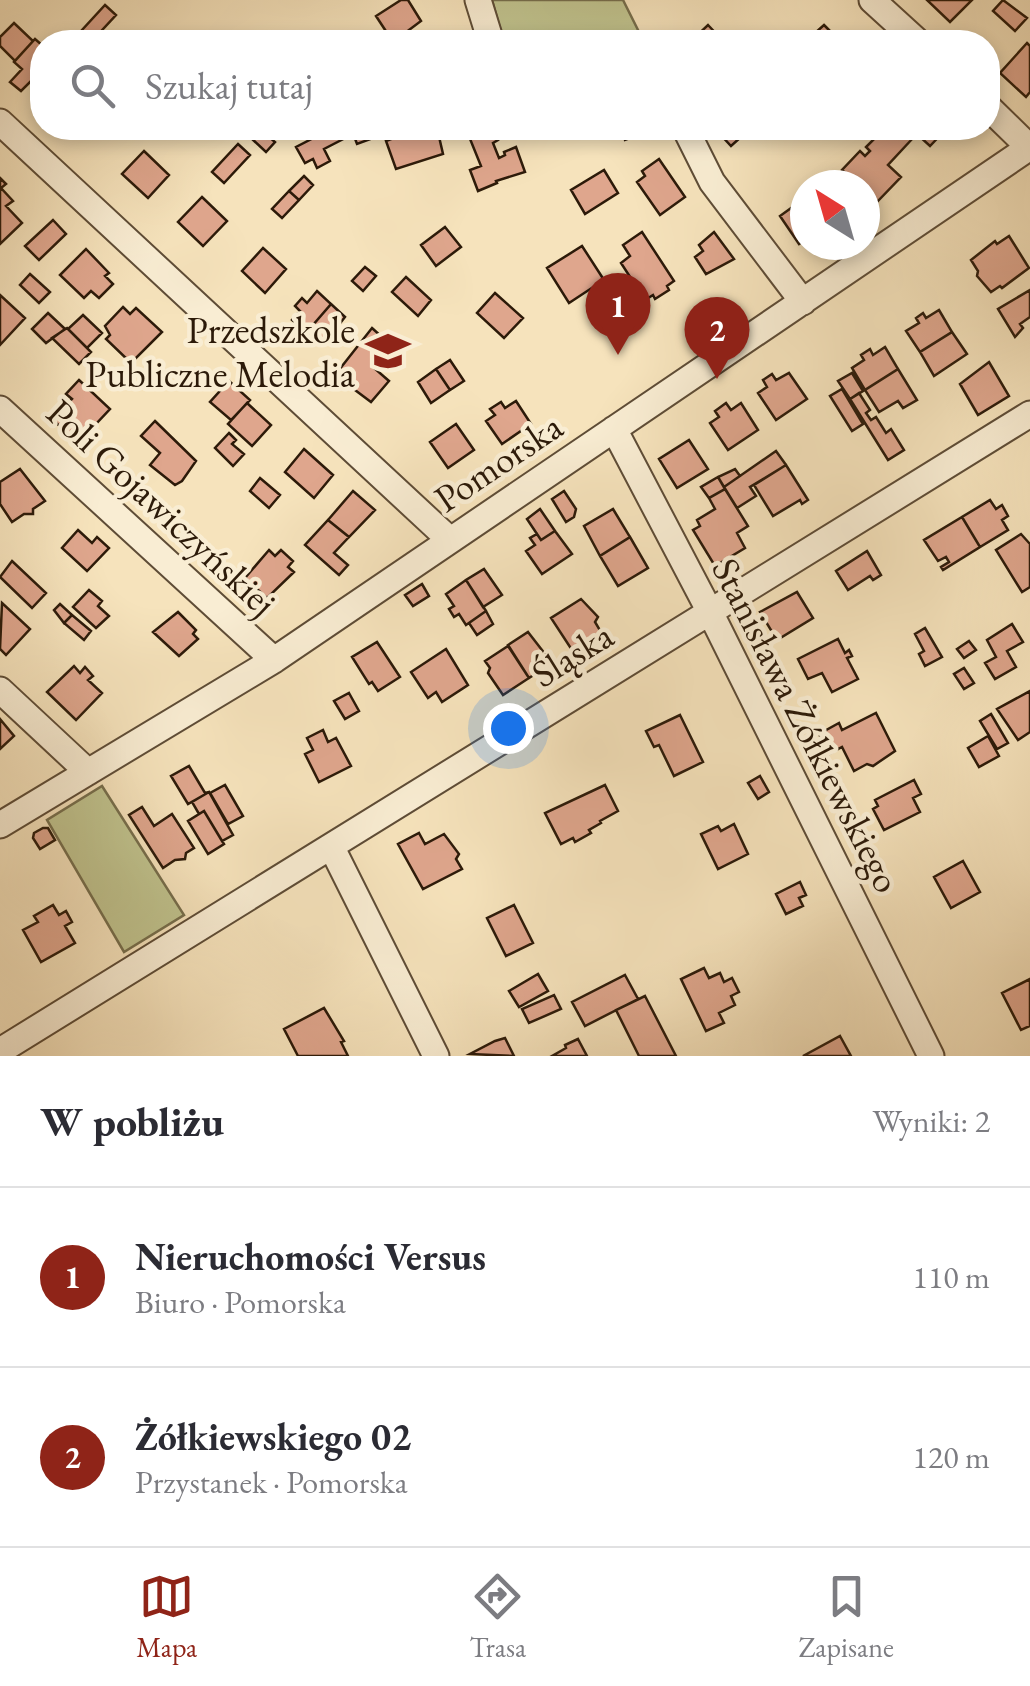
<!DOCTYPE html>
<html lang="pl">
<meta charset="utf-8">
<style>
body{margin:0;font-family:"EB Garamond",serif;background:#f7f7f7;color:#2b2b33}
.compass{position:absolute;left:790px;top:170px;width:90px;height:90px;border-radius:50%;background:#fff;box-shadow:0 5px 15px #0003;rotate:323deg}
.you{position:absolute;left:508px;top:728px;width:35px;height:35px;margin:-25px;border:8px solid #fff;border-radius:50%;background:#1a73e8;box-shadow:0 0 0 15px #1a73e833}
.badge{display:grid;place-items:center;width:65px;height:65px;border-radius:50%;background:#8f2418;color:#fff;font-size:32px;font-weight:700}
.pin{position:absolute;translate:-50% -82px;filter:drop-shadow(0 2px 5px #0008)}
.pin::after{content:'';position:absolute;top:52px;width:35px;height:30px;background:inherit;clip-path:polygon(0 0,100% 0,50% 100%)}
.list{margin:0;padding:0;list-style:none}
h2{display:flex;justify-content:space-between;align-items:center;height:130px;margin:0;padding:0 40px;font-size:42px}
h2 small{font-size:32px;font-weight:400;color:#7c7c81}
.list li{display:grid;grid-template-columns:65px 1fr auto;gap:30px;align-items:center;box-sizing:border-box;height:180px;padding:0 40px;border-top:2px solid #e1e1e2}
.list b{display:block;font-size:38px;white-space:nowrap}
.list p{margin:0;font-size:32px;white-space:nowrap;color:#7c7c81}
.list em{font-size:32px;font-style:normal;color:#7c7c81}
.icon{flex:none;width:55px;height:55px;fill:none;stroke:currentColor;stroke-width:2;stroke-linecap:round;stroke-linejoin:round}
.map{position:relative;flex:none;width:1030px;height:1056px;overflow:hidden}
.search{position:absolute;background:#fff;box-shadow:0 5px 15px #0003;left:30px;right:30px;top:30px;height:110px;display:flex;align-items:center;gap:25px;box-sizing:border-box;padding:0 35px;border-radius:40px;color:#7c7c81;font-size:38px}
.sheet{height:490px;background:#fff}
nav{display:flex;justify-content:space-around;align-items:center;box-sizing:border-box;height:140px;border-top:2px solid #e1e1e2;background:#fff;font-size:28px;color:#7c7c81}
nav a{display:grid;justify-items:center;gap:5px}
nav .on{color:#8f2418}
.map>svg:first-child{display:block}
.green{fill:#c0c38e;stroke:#766e4c;stroke-width:2.5}
.building{fill:#dfa68d;stroke:#2c1a09;stroke-width:2.5}
.lines{fill:none;stroke-linecap:round;stroke-linejoin:round}
.street-casing{stroke:#5e4c36;stroke-width:29}
.street{stroke:#f9edd3;stroke-width:25}
.labels{text-anchor:middle;dominant-baseline:central;stroke-width:9;stroke-linejoin:round;paint-order:stroke}
.poi-label{font-size:38px;fill:#2c1a09;stroke:#f9edd3;text-anchor:end}
.street-label{font-size:38px;fill:#2c1a09;stroke:#f9edd3}
</style>
<div class="map">
<svg width="1030" height="1056" viewBox="0 0 1030 1056">
<rect width="100%" height="100%" fill="#f6e3bc"/>
<filter id="stains"><feTurbulence type="fractalNoise" baseFrequency=".002" numOctaves="4"/><feColorMatrix values="0 0 0 0 .2 0 0 0 0 .09 0 0 0 0 .02 0 0 0 .5 -.17"/></filter>
<radialGradient id="worn" r=".72"><stop offset=".6" stop-color="#630" stop-opacity="0"/><stop offset="1" stop-color="#630" stop-opacity=".3"/></radialGradient>
<path class="green" d="M 492,0 L 623,0 L 644,42 L 504,42 Z
M 102,786 L 184,915 L 124,952 L 47,820 Z"/>
<path class="building" d="M 401,0 L 408,0 L 421,21 L 393,42 L 376,16 Z
M 927,0 L 972,0 L 950,22 Z
M 1003,0 L 1027,18 L 1015,31 L 993,11 Z
M 105,5 L 116,15 L 91,42 L 71,42 Z
M 14,23 L 33,41 L 15,61 L 0,46 L 0,37 Z
M 708,25 L 724,42 L 690,42 Z
M 824,25 L 833,34 L 831,37 L 824,42 L 805,42 Z
M 35,39 L 42,45 L 42,75 L 36,82 L 33,79 L 21,91 L 10,82 L 22,69 L 14,62 Z
M 1027,43 L 1030,46 L 1030,92 L 1026,97 L 1000,73 Z
M 333,128 L 347,128 L 351,135 L 324,149 L 330,161 L 317,168 L 313,159 L 305,163 L 296,147 Z
M 351,128 L 373,128 L 376,137 L 357,144 Z
M 419,128 L 437,128 L 443,154 L 396,169 L 386,141 Z
M 492,128 L 498,140 L 493,143 L 499,158 L 505,155 L 504,152 L 516,147 L 525,172 L 496,181 L 497,183 L 478,191 L 470,170 L 481,166 L 466,129 Z
M 621,128 L 655,128 L 655,129 L 625,140 Z
M 727,128 L 751,128 L 731,146 L 720,134 Z
M 885,128 L 947,128 L 930,146 L 917,134 L 913,138 L 888,165 L 901,177 L 876,203 L 865,192 L 865,185 L 858,185 L 842,170 L 860,151 L 865,156 L 870,151 L 866,147 Z
M 260,129 L 275,142 L 266,152 L 251,138 Z
M 238,144 L 250,155 L 224,183 L 212,172 Z
M 144,151 L 169,175 L 148,198 L 122,174 Z
M 659,159 L 685,197 L 660,215 L 637,182 L 645,176 L 642,171 Z
M 604,170 L 618,193 L 585,214 L 571,190 Z
M 304,176 L 313,185 L 299,200 L 289,191 Z
M 0,178 L 6,184 L 1,188 L 13,201 L 6,206 L 22,223 L 0,244 Z
M 289,191 L 299,200 L 282,218 L 272,209 Z
M 202,197 L 227,221 L 203,246 L 178,222 Z
M 805,198 L 805,240 L 799,244 L 780,216 Z
M 53,220 L 66,234 L 39,260 L 25,246 Z
M 445,227 L 461,247 L 436,266 L 421,245 Z
M 642,232 L 674,281 L 667,286 L 669,290 L 655,299 L 653,295 L 645,300 L 621,263 L 630,256 L 623,245 Z
M 714,232 L 734,259 L 706,274 L 695,257 L 703,251 L 699,245 Z
M 1009,236 L 1029,268 L 1002,288 L 1000,286 L 991,292 L 977,276 L 978,271 L 971,260 L 995,241 L 997,244 Z
M 582,246 L 604,280 L 569,303 L 547,268 Z
M 263,248 L 286,269 L 265,293 L 242,271 Z
M 86,249 L 109,273 L 105,276 L 113,284 L 99,298 L 91,291 L 84,298 L 60,275 Z
M 365,267 L 376,276 L 363,291 L 352,281 Z
M 30,274 L 50,292 L 39,303 L 20,285 Z
M 406,277 L 431,300 L 418,316 L 392,292 Z
M 1030,290 L 1030,317 L 1020,324 L 1023,328 L 1015,337 L 998,309 Z
M 317,291 L 331,304 L 306,333 L 292,320 L 300,311 L 295,306 L 302,298 L 307,303 Z
M 495,293 L 523,318 L 504,338 L 477,313 Z
M 0,295 L 25,318 L 0,345 Z
M 331,304 L 345,317 L 338,326 L 343,331 L 335,339 L 330,334 L 320,345 L 306,333 Z
M 123,307 L 130,314 L 136,308 L 162,332 L 131,363 L 106,339 L 110,335 L 105,326 Z
M 939,310 L 952,332 L 920,352 L 906,331 L 919,323 L 916,318 L 923,313 L 926,318 Z
M 48,313 L 65,329 L 46,343 L 32,329 Z
M 83,315 L 102,333 L 87,348 L 68,329 Z
M 67,328 L 91,352 L 79,364 L 52,338 Z
M 372,328 L 393,347 L 374,368 L 389,381 L 371,402 L 335,375 Z
M 952,332 L 967,354 L 934,376 L 920,352 Z
M 885,347 L 898,369 L 865,390 L 852,368 L 864,360 L 861,355 L 870,349 L 873,355 Z
M 450,360 L 464,381 L 450,390 L 436,369 Z
M 989,362 L 1009,396 L 978,415 L 960,384 Z
M 436,369 L 450,390 L 431,403 L 418,382 Z
M 898,369 L 917,400 L 903,408 L 898,401 L 879,412 L 865,390 Z
M 789,373 L 807,399 L 776,420 L 758,393 L 767,387 L 763,380 L 772,374 L 776,380 Z
M 852,373 L 863,391 L 850,399 L 838,381 Z
M 79,380 L 110,409 L 78,443 L 53,420 L 72,399 L 66,394 Z
M 229,381 L 250,400 L 231,420 L 210,402 Z
M 842,389 L 863,424 L 852,431 L 830,396 Z
M 859,393 L 870,410 L 866,413 L 871,420 L 876,417 L 886,433 L 891,429 L 904,450 L 888,460 L 850,399 Z
M 516,401 L 531,424 L 502,444 L 486,421 L 495,415 L 490,409 L 501,402 L 505,408 Z
M 247,403 L 271,425 L 252,446 L 228,424 Z
M 726,403 L 731,410 L 741,403 L 758,430 L 728,450 L 710,423 L 719,417 L 715,411 Z
M 155,421 L 196,461 L 182,481 L 175,485 L 150,465 L 160,453 L 141,436 Z
M 456,424 L 474,450 L 448,468 L 430,442 Z
M 229,433 L 236,440 L 232,444 L 244,454 L 233,466 L 215,448 Z
M 689,440 L 708,469 L 677,488 L 659,459 Z
M 304,449 L 333,475 L 314,498 L 285,472 Z
M 776,451 L 786,465 L 750,487 L 756,496 L 737,508 L 724,487 Z
M 786,465 L 808,500 L 802,504 L 800,500 L 773,516 L 754,485 Z
M 20,469 L 45,501 L 33,509 L 33,514 L 24,514 L 12,522 L 0,504 L 0,482 Z
M 735,469 L 740,476 L 724,487 L 718,477 Z
M 718,477 L 725,489 L 709,498 L 701,487 Z
M 260,478 L 280,495 L 269,508 L 250,491 Z
M 725,489 L 748,526 L 737,533 L 745,548 L 715,566 L 693,530 L 700,526 L 697,520 L 715,509 L 709,498 Z
M 353,491 L 375,510 L 349,537 L 328,520 Z
M 564,491 L 576,509 L 574,517 L 566,522 L 552,499 Z
M 990,500 L 996,509 L 1002,505 L 1008,516 L 1002,520 L 1008,530 L 980,547 L 962,517 Z
M 540,509 L 555,531 L 541,540 L 527,519 Z
M 613,509 L 630,537 L 600,556 L 584,526 Z
M 962,517 L 980,547 L 943,570 L 941,567 L 949,562 L 946,557 L 938,561 L 924,540 Z
M 328,520 L 349,537 L 334,553 L 348,565 L 339,575 L 305,545 Z
M 78,530 L 92,543 L 97,537 L 109,548 L 87,571 L 62,548 Z
M 555,531 L 572,554 L 542,574 L 526,551 L 535,545 L 530,538 L 537,534 L 541,540 Z
M 1021,534 L 1030,544 L 1030,587 L 1022,592 L 996,550 Z
M 630,537 L 648,568 L 618,586 L 600,556 Z
M 269,550 L 275,556 L 281,550 L 293,561 L 288,567 L 294,572 L 268,597 L 269,600 L 245,578 Z
M 867,551 L 881,575 L 873,580 L 870,576 L 848,590 L 836,571 Z
M 12,561 L 46,593 L 32,608 L 0,577 Z
M 484,569 L 502,595 L 483,607 L 466,580 Z
M 466,580 L 486,611 L 466,625 L 459,614 L 454,617 L 449,609 L 454,606 L 446,594 Z
M 422,584 L 429,596 L 413,606 L 405,595 Z
M 89,590 L 102,601 L 98,606 L 109,616 L 96,628 L 73,607 Z
M 797,592 L 813,618 L 777,640 L 760,612 Z
M 581,599 L 598,617 L 595,622 L 601,632 L 591,638 L 593,642 L 585,648 L 582,644 L 572,650 L 551,618 Z
M 2,603 L 30,629 L 6,655 L 0,649 Z
M 60,604 L 72,615 L 64,623 L 54,610 Z
M 486,611 L 493,624 L 477,635 L 469,623 Z
M 178,612 L 196,630 L 193,634 L 198,639 L 179,656 L 153,632 Z
M 72,615 L 91,631 L 84,640 L 64,623 Z
M 1012,624 L 1023,642 L 1007,651 L 1016,667 L 995,679 L 985,663 L 996,657 L 987,640 Z
M 925,628 L 942,657 L 925,666 L 919,654 L 924,651 L 915,634 Z
M 528,632 L 552,663 L 529,678 L 508,645 Z
M 838,639 L 845,653 L 849,650 L 852,656 L 847,658 L 858,679 L 832,692 L 822,673 L 808,679 L 798,659 Z
M 969,641 L 976,650 L 964,658 L 957,649 Z
M 377,642 L 400,677 L 378,691 L 372,682 L 369,684 L 352,657 Z
M 508,646 L 529,678 L 503,695 L 488,673 L 490,668 L 485,661 Z
M 446,649 L 468,685 L 442,702 L 436,692 L 428,698 L 411,672 Z
M 74,666 L 80,673 L 85,667 L 93,676 L 88,680 L 102,693 L 76,720 L 47,692 Z
M 964,668 L 974,683 L 964,689 L 954,674 Z
M 1030,691 L 1030,732 L 1018,740 L 997,709 Z
M 349,693 L 359,711 L 345,719 L 334,701 Z
M 876,713 L 895,751 L 873,766 L 867,764 L 854,771 L 842,747 L 829,754 L 819,734 L 839,723 L 842,730 Z
M 991,714 L 1008,743 L 997,749 L 980,721 Z
M 680,715 L 703,762 L 674,776 L 659,745 L 654,747 L 646,731 Z
M 0,719 L 14,736 L 0,749 Z
M 323,730 L 328,742 L 336,738 L 351,766 L 319,782 L 305,754 L 313,750 L 307,738 Z
M 988,736 L 999,756 L 979,767 L 968,748 Z
M 189,766 L 205,793 L 209,792 L 188,804 L 171,776 Z
M 760,776 L 769,792 L 758,799 L 748,783 Z
M 914,780 L 921,794 L 913,798 L 920,812 L 884,830 L 873,809 L 878,806 L 875,800 Z
M 225,785 L 243,816 L 228,824 L 210,793 Z
M 605,785 L 618,811 L 600,821 L 601,823 L 589,830 L 591,833 L 575,842 L 573,838 L 561,844 L 545,813 Z
M 209,792 L 233,835 L 222,841 L 204,811 L 199,814 L 192,802 Z
M 142,807 L 154,826 L 172,814 L 194,848 L 186,853 L 185,859 L 175,860 L 163,868 L 129,815 Z
M 204,811 L 224,844 L 208,854 L 188,821 Z
M 734,824 L 748,854 L 718,869 L 701,834 L 718,826 L 721,831 Z
M 43,828 L 48,828 L 55,840 L 40,849 L 33,838 L 34,833 Z
M 419,833 L 425,844 L 444,834 L 459,854 L 456,859 L 462,869 L 423,889 L 398,844 Z
M 963,861 L 980,892 L 951,908 L 934,877 Z
M 800,882 L 806,895 L 799,898 L 803,906 L 786,914 L 776,894 Z
M 53,905 L 59,915 L 66,911 L 72,922 L 65,926 L 75,943 L 41,962 L 23,930 L 38,922 L 34,916 Z
M 514,905 L 533,943 L 506,956 L 487,918 Z
M 704,968 L 709,978 L 720,973 L 724,982 L 732,978 L 739,992 L 731,996 L 735,1005 L 719,1013 L 724,1023 L 706,1031 L 681,979 Z
M 538,974 L 548,991 L 519,1007 L 509,991 Z
M 625,975 L 638,999 L 585,1026 L 572,1002 Z
M 1030,979 L 1030,1026 L 1021,1030 L 1002,993 Z
M 554,995 L 561,1009 L 529,1023 L 522,1009 Z
M 645,996 L 676,1056 L 639,1056 L 616,1010 Z
M 324,1008 L 344,1041 L 341,1042 L 348,1056 L 298,1056 L 284,1029 Z
M 840,1036 L 851,1056 L 803,1056 Z
M 505,1038 L 514,1056 L 470,1054 L 495,1041 Z
M 578,1039 L 587,1056 L 552,1056 L 566,1048 L 565,1045 Z"/>
<g class="lines">
<g class="street-casing">
<path id="street" d="M 478,0 L 491,42
M 872,0 L 918,42
M 988,107 L 1029,147
M 0,122 L 450,540
M 685,128 L 712,182 L 803,302
M 0,409 L 274,660
M 614,429 L 710,612 L 931,1056
M 0,690 L 88,772
M 0,825 L 274,660 L 1030,147
M 332,848 L 436,1056
M 0,1051 L 1030,414"/>
</g>
<use href="#street" class="street"/>
</g>
<defs>
<g id="school-bare" transform="scale(3.45)"><path d="M0-5L7-2L0 1L-7-2ZM-4 1L0 2.5L4 1V4Q0 6-4 4Z" fill="#8f2418" stroke="#f9edd3" stroke-width="2.5" paint-order="stroke"/></g>
</defs>
<g fill-rule="evenodd">
<use href="#school-bare" x="388" y="351"/>
</g>
<g class="labels">
<g class="poi-label">
<text x="355" y="329">Przedszkole<tspan x="355" dy="44">Publiczne Melodia</tspan></text>
</g>
<g class="street-label">
<text transform="translate(498 462) rotate(-34)">Pomorska</text>
<text transform="translate(162 507) rotate(43)">Poli Gojawiczyńskiej</text>
<text transform="translate(572 654) rotate(-32)">Śląska</text>
<text transform="translate(807 725) rotate(63)">Stanisława Żółkiewskiego</text>
</g>
</g>
<rect width="100%" height="100%" filter="url(#stains)"/>
<rect width="100%" height="100%" fill="url(#worn)"/>
</svg>
<svg class="compass" viewBox="-18 -18 36 36"><path d="M0-13l5 13h-10z" fill="#e53935"/><path d="M0 13l5-13h-10z" fill="#7c7c81"/></svg>
<div class="you"></div>
<div class="pin badge" style="left:618px;top:355px">1</div>
<div class="pin badge" style="left:717px;top:379px">2</div>
<div class="search"><svg class="icon" aria-label="search" viewBox="0 0 24 24"><circle cx="10" cy="10" r="6"/><path d="M15 15l6 6"/></svg>Szukaj tutaj</div>
</div>
<section class="sheet">
<h2>W pobliżu<small>Wyniki: 2</small></h2>
<ul class="list">
<li><span class="badge">1</span><div><b>Nieruchomości Versus</b><p>Biuro · Pomorska</p></div><em>110 m</em></li>
<li><span class="badge">2</span><div><b>Żółkiewskiego 02</b><p>Przystanek · Pomorska</p></div><em>120 m</em></li>
</ul>
</section>
<nav>
<a class="on"><svg class="icon" aria-label="map" viewBox="0 0 24 24"><path d="M3 6l6-2 6 2 6-2v14l-6 2-6-2-6 2zM9 4v14M15 6v14"/></svg>Mapa</a>
<a><svg class="icon" aria-label="directions" viewBox="0 0 24 24"><path d="M12 3l9 9-9 9-9-9zM9 14v-3h6M13 9l2 2-2 2"/></svg>Trasa</a>
<a><svg class="icon" aria-label="saved" viewBox="0 0 24 24"><path d="M7 4h10v16l-5-4-5 4z"/></svg>Zapisane</a>
</nav>
